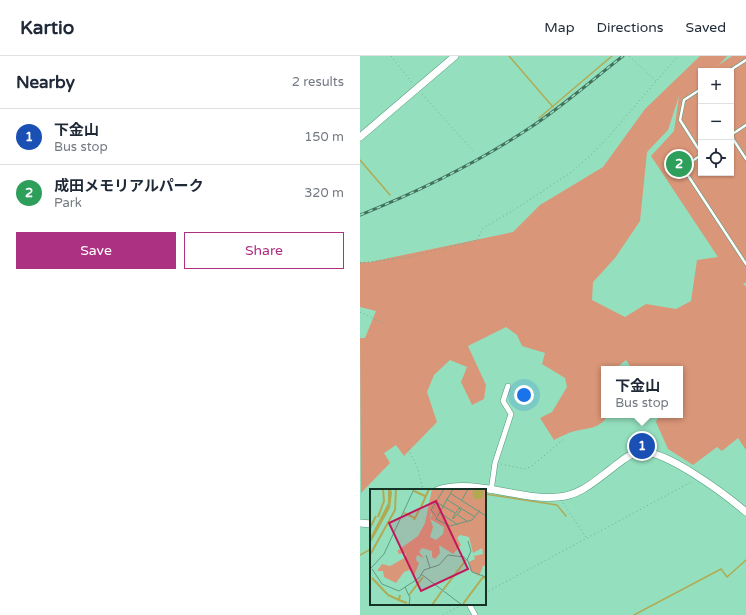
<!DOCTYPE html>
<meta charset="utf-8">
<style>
body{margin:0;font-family:"Varela Round","Noto Sans JP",sans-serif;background:#f6f6f7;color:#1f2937}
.controls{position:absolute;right:12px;top:12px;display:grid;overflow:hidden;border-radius:0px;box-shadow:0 1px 3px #0004}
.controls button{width:36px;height:36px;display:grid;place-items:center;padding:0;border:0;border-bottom:1px solid #e0e1e3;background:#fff;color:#1f2937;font:20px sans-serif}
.you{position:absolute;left:164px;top:339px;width:14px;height:14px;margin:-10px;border:3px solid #fff;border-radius:50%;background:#1a73e8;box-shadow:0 0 0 6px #1a73e833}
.badge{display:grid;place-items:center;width:26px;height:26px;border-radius:50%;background:#ac3183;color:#fff;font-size:13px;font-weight:700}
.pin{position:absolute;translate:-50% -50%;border:2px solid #fff;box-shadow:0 1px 4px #0006}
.popup{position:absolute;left:241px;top:310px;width:82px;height:52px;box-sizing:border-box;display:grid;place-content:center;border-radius:0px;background:#fff;filter:drop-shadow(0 1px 3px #0005);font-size:13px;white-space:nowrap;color:#747a83}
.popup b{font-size:15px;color:#1f2937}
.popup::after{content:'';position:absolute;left:50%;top:100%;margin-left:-8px;border:8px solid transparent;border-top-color:#fff}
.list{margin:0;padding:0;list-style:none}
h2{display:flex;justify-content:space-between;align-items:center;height:52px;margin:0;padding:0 16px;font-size:17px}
h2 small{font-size:13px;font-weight:400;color:#747a83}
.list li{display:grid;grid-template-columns:26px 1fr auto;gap:12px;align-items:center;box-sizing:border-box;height:56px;padding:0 16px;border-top:1px solid #e0e1e3}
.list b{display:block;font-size:15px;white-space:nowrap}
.list p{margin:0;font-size:13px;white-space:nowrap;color:#747a83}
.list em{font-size:13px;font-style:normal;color:#747a83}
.actions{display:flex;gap:8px;padding:12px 16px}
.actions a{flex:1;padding:9px 0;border:1px solid #ac3183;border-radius:0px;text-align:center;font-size:14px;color:#ac3183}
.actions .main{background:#ac3183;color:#fff}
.icon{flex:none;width:22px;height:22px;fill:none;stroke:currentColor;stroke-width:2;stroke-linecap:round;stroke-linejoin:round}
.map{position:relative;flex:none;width:386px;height:559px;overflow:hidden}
header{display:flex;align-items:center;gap:24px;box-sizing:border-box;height:56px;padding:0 20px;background:#fff;border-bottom:1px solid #e0e1e3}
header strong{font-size:19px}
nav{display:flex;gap:22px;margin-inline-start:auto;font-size:14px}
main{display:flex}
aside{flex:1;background:#fff}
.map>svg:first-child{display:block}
.green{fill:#da9678;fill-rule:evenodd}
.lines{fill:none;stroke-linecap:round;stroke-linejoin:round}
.stream{stroke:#b1aa53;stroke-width:1.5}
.lane-casing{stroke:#4f9a7b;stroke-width:3.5}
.street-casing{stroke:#4f9a7b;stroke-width:6}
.secondary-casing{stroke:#4f9a7b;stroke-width:8}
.path{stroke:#6dac90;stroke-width:1;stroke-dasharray:1 3;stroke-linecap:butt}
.lane{stroke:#fff;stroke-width:2.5}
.street{stroke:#fff;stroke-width:5}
.secondary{stroke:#fff;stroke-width:7}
.rail-casing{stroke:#42715c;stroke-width:3}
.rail{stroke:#94e0be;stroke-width:1.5;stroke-dasharray:4.5;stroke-linecap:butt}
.inset-river{fill:none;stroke:#b1aa53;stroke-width:2}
.inset-road{fill:none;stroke:#619b81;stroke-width:1}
.view{fill:#c2185b;fill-opacity:0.15;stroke:#c2185b;stroke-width:2}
.inset-edge{fill:none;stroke:#143326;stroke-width:2}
</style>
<header>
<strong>Kartio</strong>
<nav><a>Map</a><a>Directions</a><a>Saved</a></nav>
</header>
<main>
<aside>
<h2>Nearby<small>2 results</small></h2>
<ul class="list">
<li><span class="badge" style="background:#1a4fb4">1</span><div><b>下金山</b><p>Bus stop</p></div><em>150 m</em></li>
<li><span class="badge" style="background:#2e9e5b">2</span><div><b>成田メモリアルパーク</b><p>Park</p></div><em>320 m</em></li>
</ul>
<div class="actions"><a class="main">Save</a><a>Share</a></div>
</aside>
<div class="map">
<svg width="386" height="559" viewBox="0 0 386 559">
<rect width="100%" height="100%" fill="#94e0be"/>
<path class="green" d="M 340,0 L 367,0 L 359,9 L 372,0 L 386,0 L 386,227 L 383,227 L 386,231 L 386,394 L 378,382 L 362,395 L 357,391 L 333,409 L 308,393 L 296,366 L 299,359 L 320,359 L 320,313 L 272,313 L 266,304 L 255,313 L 244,313 L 244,359 L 248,359 C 240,373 228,372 215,375 C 207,377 200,381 194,384 L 180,362 L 192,356 L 207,331 L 205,322 L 182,308 L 185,297 L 162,290 L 157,279 L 146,271 L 108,290 L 126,329 L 124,343 L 112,349 L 101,326 L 107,311 L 90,304 L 74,319 L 67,336 L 77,366 L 44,400 L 36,389 L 24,397 L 30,407 L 1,437 L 0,282 L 5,282 L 16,255 L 0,251 L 0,206 L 10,206 L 153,176 L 180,149 L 243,111 L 285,53 ZM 341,15 L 371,15 L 371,117 L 341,117 ZM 319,40 L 314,75 L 291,100 L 358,201 L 337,204 L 331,245 L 316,253 L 286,248 L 265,261 L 232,244 L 233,226 L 255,202 L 280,165 L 287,96 L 308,74 Z"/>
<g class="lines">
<path class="stream" d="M 149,0 L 193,51
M 179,62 L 252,0
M 0,104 L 30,139
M 125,438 L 197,449 L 206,460
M 0,499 L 11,493
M 274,559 L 361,513 L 367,521 L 386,504"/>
<g class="lane-casing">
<path id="lane" d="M 369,15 L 386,4
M 341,33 L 324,44 L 320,64 L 341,97
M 371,79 L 386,69
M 371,80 L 386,103
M 341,99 L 328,108 L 325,115 L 386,208"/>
</g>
<g class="street-casing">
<path id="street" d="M 131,435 L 135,407 L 151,358 L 143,345 L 148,330
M 109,548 L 115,559"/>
</g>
<g class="secondary-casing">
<path id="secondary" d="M 0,81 L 95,0
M 78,434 C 115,422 160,445 198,441 C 219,440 235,425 251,413 C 259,407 268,398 279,396 C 304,392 366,439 386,456
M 0,467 L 11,468"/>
</g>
<path class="path" d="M 31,0 L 53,28
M 269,0 L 296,25
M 62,38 L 113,95
M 0,207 L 49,201 L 117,184 L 123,172 L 154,154 L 213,115 L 232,98 L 250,79 L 318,0
M 0,256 L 23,267
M 48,393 L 57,410 L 63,434
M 141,408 L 165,413 L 172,410 L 205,382
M 203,447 L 226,481
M 125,537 L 333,425
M 83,559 L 104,548"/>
<use href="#lane" class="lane"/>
<use href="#street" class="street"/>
<use href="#secondary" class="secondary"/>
<g class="rail-casing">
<path id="rail" d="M 0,159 C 60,135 117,107 171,71 C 203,50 232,24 263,0"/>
</g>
<use href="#rail" class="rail"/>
</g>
<g transform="translate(10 433)">
<rect width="116" height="116" fill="#94e0be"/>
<path d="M 62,0 L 116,0 L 116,76 L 113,77 L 109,87 L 100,81 L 99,73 L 105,70 L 104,67 L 113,65 L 112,59 L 103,64 L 99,48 L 90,46 L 87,49 L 91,56 L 83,65 L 69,56 L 70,64 L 65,70 L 62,68 L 62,62 L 52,59 L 49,63 L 54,69 L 47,66 L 46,71 L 49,74 L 44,87 L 40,81 L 34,83 L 26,94 L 14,88 L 13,82 L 7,82 L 12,75 L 20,77 L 36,68 L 36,64 L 29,65 L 27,62 L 48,47 L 55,34 ZM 61,24 L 62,25 L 60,30 L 74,38 L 73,45 L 66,51 L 60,48 L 63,38 L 60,29 Z" fill="#da9678" fill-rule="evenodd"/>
<path d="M102.5 5a5.5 5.5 0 1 1 11 0a5.5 5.5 0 1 1-11 0ZM 18,0 L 21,0 L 22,4 L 20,19 L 0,55 L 0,49 L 18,14 Z" fill="#b1aa53"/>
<path class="inset-river" d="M 44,2 L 55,7M 51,18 L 59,0M 34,24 L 45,29M 8,28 L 14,12 L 13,0M 44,31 L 50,19M 0,39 L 6,27M 0,66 L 25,21 L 26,0M 2,89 L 18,106 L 29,111M 73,101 L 96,71M 30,106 L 29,111 L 37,114M 39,106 L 53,88M 93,115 L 113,88 L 116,90M 62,116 L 72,102"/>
<path class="inset-road" d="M 83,0 L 66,30 L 80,37 L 102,31 L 110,21M 80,4 L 116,27M 76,10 L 105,28M 92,11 L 98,0M 66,13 L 85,24M 89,19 L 91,21 L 83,30 L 83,28 ZM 69,23 L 88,36M 88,26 L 98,33M 66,27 L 61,21 L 74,0M 56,66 L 60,79M 97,71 L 101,62 L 98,52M 1,79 L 14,65 L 44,0M 2,80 L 12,95 L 29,102 L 49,89 L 54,81 L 69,76 L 78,66 L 94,68 L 98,72 L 102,83 L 116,88M 51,85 L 92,116M 35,98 L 40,109 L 39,116"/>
<path class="view" d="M 66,12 L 98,80 L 51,102 L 19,34 Z"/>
<rect width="116" height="116" class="inset-edge"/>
</g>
</svg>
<div class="controls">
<button>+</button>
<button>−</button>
<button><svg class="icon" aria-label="locate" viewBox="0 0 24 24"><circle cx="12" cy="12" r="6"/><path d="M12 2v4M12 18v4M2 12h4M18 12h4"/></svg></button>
</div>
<div class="you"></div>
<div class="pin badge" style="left:282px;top:390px;background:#1a4fb4">1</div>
<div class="popup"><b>下金山</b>Bus stop</div>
<div class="pin badge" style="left:319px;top:108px;background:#2e9e5b">2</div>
</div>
</main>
